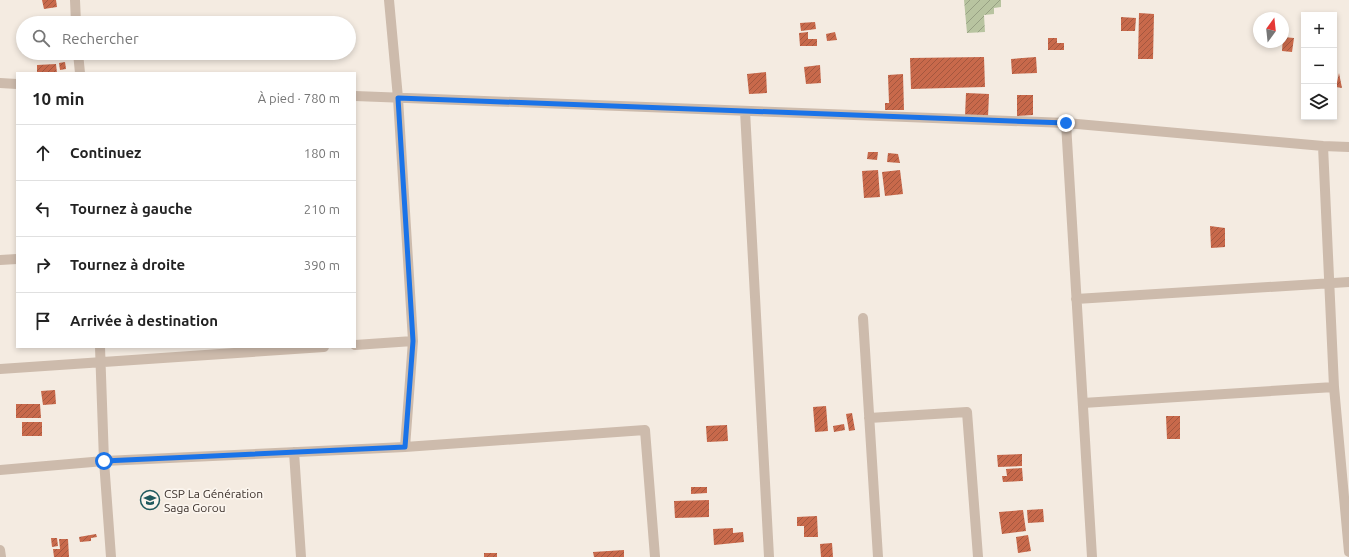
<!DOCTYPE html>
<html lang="fr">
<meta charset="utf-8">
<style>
body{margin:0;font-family:Ubuntu,sans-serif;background:#f2f2f2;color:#222}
.controls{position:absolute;right:12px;top:12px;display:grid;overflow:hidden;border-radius:0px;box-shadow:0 2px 6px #0003}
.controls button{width:36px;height:36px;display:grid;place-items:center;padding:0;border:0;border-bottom:1px solid #e0e0e0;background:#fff;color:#222;font:20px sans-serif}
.compass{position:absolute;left:1253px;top:12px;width:36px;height:36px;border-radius:50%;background:#fff;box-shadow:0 2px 6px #0003;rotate:15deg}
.stop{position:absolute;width:12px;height:12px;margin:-9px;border:3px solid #1a73e8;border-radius:50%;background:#fff}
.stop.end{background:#1a73e8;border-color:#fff;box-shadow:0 1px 4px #0008}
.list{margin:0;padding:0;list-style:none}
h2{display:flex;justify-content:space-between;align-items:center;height:52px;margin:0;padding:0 16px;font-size:17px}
h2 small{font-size:13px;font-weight:400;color:#767676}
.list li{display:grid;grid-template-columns:26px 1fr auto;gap:12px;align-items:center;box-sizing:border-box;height:56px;padding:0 16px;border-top:1px solid #e0e0e0}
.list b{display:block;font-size:15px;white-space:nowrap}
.list em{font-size:13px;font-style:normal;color:#767676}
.icon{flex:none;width:22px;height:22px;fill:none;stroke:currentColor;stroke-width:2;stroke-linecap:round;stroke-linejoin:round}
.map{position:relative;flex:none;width:1349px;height:557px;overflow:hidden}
.search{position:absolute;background:#fff;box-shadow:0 2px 6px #0003;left:16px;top:16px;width:340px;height:44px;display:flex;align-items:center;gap:10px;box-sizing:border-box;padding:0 14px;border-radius:22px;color:#767676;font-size:15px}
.panel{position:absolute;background:#fff;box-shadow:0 2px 6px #0003;left:16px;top:72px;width:340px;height:276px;border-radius:0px}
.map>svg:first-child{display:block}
.garden{fill:url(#garden-furrows)}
.building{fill:url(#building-hatch)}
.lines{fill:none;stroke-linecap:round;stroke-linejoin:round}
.street{stroke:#cdbbac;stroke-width:10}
.route{stroke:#1a73e8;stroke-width:5}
.labels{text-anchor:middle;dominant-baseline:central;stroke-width:3.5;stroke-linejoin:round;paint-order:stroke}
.poi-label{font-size:12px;fill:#3b302b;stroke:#fbf5ee;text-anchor:start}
</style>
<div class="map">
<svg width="1349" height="557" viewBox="0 0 1349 557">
<defs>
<pattern id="garden-furrows" width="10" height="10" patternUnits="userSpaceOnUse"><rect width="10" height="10" fill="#b8c4a0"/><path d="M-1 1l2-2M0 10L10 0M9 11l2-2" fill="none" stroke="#97a083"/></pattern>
<pattern id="building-hatch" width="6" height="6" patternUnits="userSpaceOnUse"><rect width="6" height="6" fill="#c8694b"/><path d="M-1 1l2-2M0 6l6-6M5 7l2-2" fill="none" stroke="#a4573f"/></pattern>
</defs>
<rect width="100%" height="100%" fill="#f4ebe1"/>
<path class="garden" d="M 964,0 L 1001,0 L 1001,7 L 994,8 L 994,14 L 984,15 L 985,32 L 967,33 Z"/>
<path class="building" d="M 42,0 L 56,0 L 57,7 L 44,9 Z
M 1139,13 L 1154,14 L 1153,59 L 1138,59 Z
M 1121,17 L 1136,18 L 1135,31 L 1121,31 Z
M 815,22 L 816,29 L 801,31 L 800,23 Z
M 808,32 L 808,39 L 817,39 L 817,46 L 800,46 L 799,33 Z
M 835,32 L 837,40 L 827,41 L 826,34 Z
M 1283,37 L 1294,38 L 1292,52 L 1282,51 Z
M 1048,38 L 1057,38 L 1057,43 L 1064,43 L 1064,50 L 1048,50 Z
M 984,57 L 985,87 L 911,89 L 910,58 Z
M 1036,57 L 1037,73 L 1012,74 L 1011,59 Z
M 65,62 L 66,69 L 60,70 L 59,63 Z
M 56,64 L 57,73 L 37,73 L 37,65 Z
M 820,65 L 821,83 L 806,84 L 804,67 Z
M 766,72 L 767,93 L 749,94 L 747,74 Z
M 1339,73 L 1342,88 L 1336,87 Z
M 903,74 L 904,110 L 885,110 L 885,103 L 889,103 L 888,75 Z
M 966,93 L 989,94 L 988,117 L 965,116 Z
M 1017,95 L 1033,95 L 1033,115 L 1017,116 Z
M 868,152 L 878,152 L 877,160 L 867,159 Z
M 888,153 L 898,154 L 900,163 L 887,162 Z
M 878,170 L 880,197 L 864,198 L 862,171 Z
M 900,170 L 903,194 L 885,196 L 882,172 Z
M 1210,226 L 1225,228 L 1225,247 L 1211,248 Z
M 55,390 L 56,404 L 43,405 L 41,391 Z
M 16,404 L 40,404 L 41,418 L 16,418 Z
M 826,406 L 828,431 L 815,432 L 813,407 Z
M 852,413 L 855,430 L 849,431 L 846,414 Z
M 1166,416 L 1180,416 L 1180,439 L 1167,439 Z
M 22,422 L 42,422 L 42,436 L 22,436 Z
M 844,424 L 845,430 L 834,432 L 833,426 Z
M 727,425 L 728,441 L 707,442 L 706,426 Z
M 1022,454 L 1022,466 L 998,467 L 997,455 Z
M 1022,468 L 1023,481 L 1003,482 L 1002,476 L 1007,476 L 1006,469 Z
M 691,487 L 707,487 L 707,493 L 691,494 Z
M 709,500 L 709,517 L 675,518 L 674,501 Z
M 1043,509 L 1044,522 L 1028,523 L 1027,510 Z
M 1023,510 L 1026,531 L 1002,534 L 999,512 Z
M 817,516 L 818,537 L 804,537 L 804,526 L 797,526 L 797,517 Z
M 733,528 L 733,533 L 743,532 L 744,542 L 714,545 L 713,529 Z
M 96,534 L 97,537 L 91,538 L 91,541 L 80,542 L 79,537 Z
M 1028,535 L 1031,551 L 1018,553 L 1016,537 Z
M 51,538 L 57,538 L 58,546 L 52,547 Z
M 59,539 L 68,539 L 69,557 L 54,557 L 53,549 L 60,549 Z
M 832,543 L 833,557 L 821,557 L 820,544 Z
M 624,550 L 624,557 L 594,557 L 593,552 Z
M 484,553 L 497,553 L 497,557 L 484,557 Z"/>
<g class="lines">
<path class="street" d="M 75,0 L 76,23
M 389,0 L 398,98 L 413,341 L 405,447
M 78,53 L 80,73
M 0,83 L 17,84
M 355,96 L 1066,123 L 1323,146 L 1349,147
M 745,111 L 769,557
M 1066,123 L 1092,557
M 1323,146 L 1334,387 L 1349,552
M 0,260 L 17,259
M 1076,299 L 1349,282
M 863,318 L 878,557
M 355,345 L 413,341
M 100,347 L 104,461 L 111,557
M 0,369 L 324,347
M 1083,403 L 1334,387
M 869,418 L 967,412 L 978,557
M 294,452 L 301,557
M 0,470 L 104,461 L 405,447 L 645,430 L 655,557
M 0,550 L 1,557"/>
</g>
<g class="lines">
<path class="route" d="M 104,461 L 405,447 L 413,341 L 398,98 L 1066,123"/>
</g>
<defs>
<g id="school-ring" transform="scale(1)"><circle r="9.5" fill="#fbf5ee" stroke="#1f5a5e" stroke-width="1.5"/><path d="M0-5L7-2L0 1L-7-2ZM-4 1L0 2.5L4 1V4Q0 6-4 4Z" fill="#1f5a5e"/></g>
</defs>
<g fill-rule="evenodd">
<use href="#school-ring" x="150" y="500"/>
</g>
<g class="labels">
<g class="poi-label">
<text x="164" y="493">CSP La Génération<tspan x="164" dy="14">Saga Gorou</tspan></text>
</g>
</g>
</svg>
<div class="controls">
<button>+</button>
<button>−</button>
<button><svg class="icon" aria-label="layers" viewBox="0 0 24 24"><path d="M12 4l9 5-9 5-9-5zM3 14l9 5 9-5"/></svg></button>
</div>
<svg class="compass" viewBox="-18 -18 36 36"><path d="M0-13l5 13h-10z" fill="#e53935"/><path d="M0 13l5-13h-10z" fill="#767676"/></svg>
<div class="stop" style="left:104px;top:461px"></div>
<div class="stop end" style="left:1066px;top:123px"></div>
<div class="search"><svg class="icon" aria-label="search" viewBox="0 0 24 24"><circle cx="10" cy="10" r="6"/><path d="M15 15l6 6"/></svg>Rechercher</div>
<section class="panel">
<h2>10 min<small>À pied · 780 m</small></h2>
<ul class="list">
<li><svg class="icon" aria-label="ahead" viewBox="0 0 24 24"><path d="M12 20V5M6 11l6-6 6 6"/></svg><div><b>Continuez</b></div><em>180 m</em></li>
<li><svg class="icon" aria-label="left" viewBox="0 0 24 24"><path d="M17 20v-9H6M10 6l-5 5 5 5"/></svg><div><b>Tournez à gauche</b></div><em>210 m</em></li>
<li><svg class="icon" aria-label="right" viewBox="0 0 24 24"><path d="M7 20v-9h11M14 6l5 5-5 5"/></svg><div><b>Tournez à droite</b></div><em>390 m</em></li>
<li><svg class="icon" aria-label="arrive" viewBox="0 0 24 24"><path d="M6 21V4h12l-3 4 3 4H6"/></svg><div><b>Arrivée à destination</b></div></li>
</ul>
</section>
</div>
